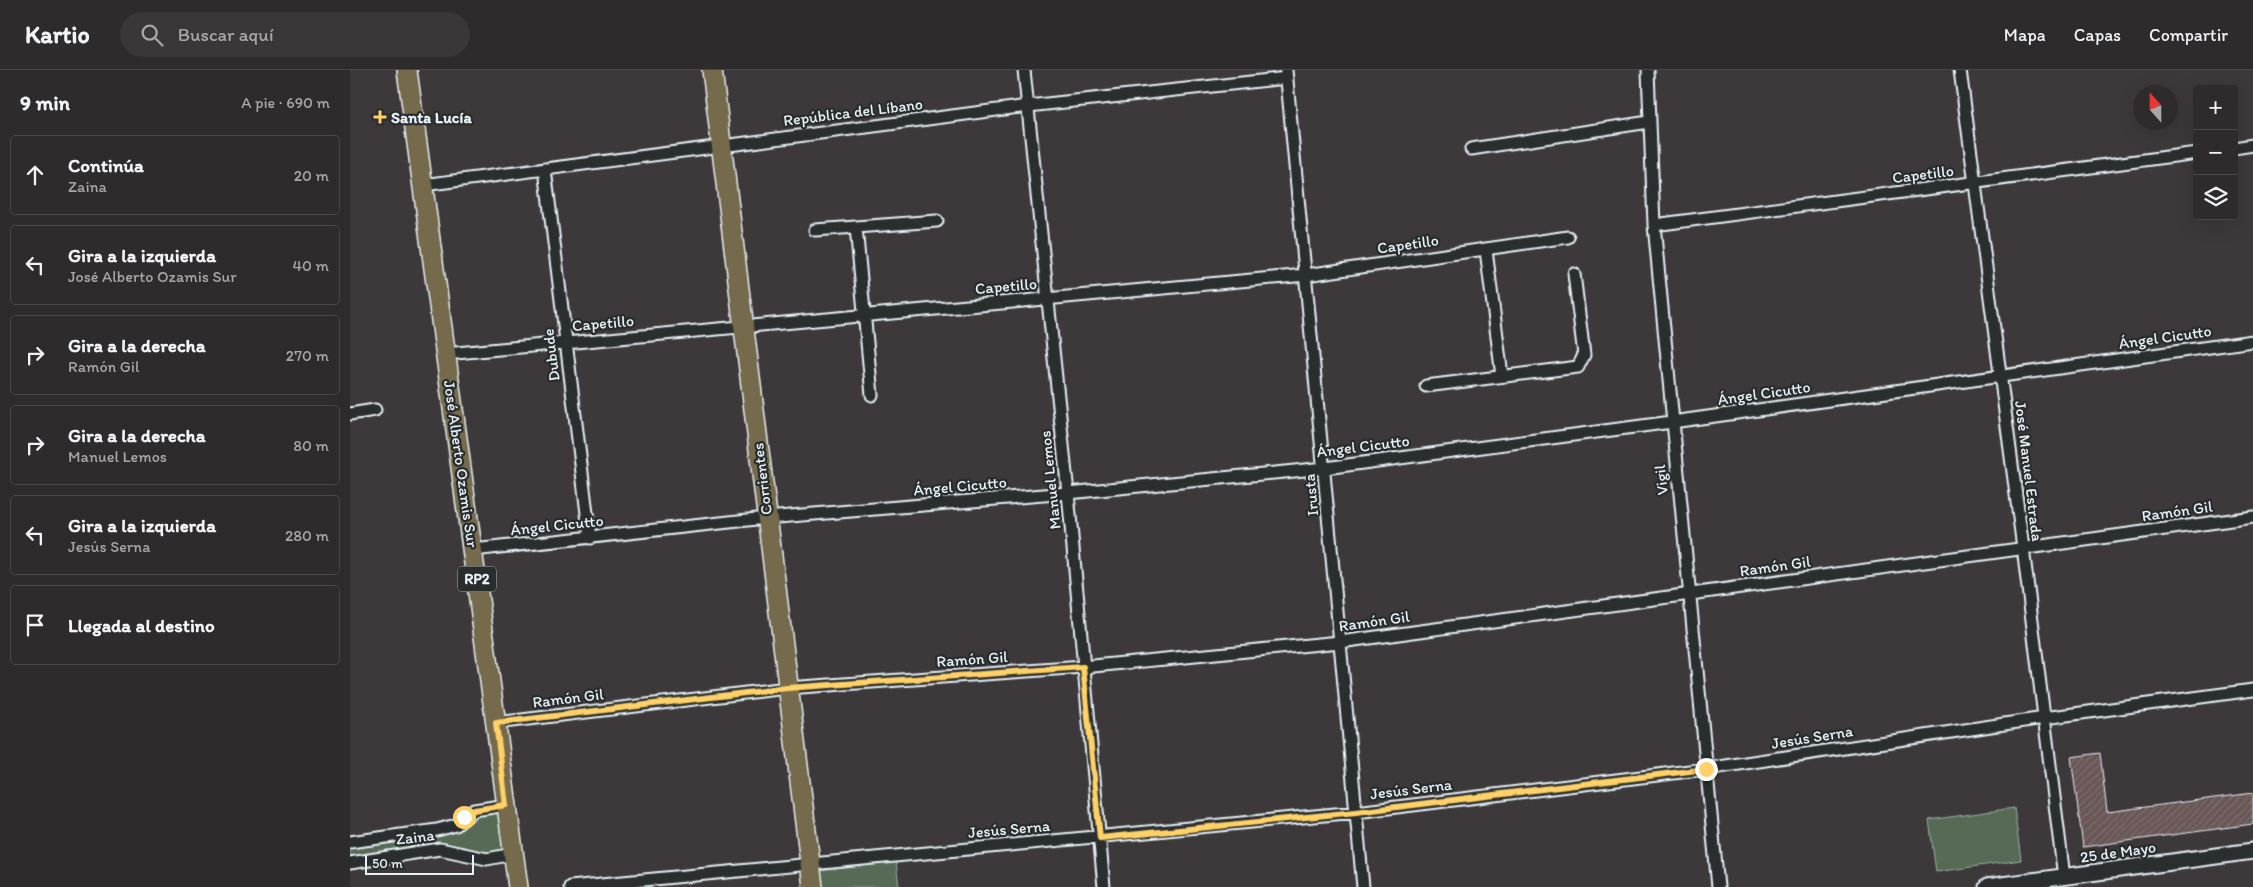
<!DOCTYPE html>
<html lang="es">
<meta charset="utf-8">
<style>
body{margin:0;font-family:Itim,sans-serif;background:#3a3738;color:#f1f3f6}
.controls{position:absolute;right:15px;top:15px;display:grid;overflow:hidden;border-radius:5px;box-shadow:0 5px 20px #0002}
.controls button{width:45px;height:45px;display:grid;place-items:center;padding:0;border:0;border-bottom:1px solid #494748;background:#2e2b2c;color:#f1f3f6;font:25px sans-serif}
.compass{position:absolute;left:1783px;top:15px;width:45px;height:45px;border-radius:50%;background:#2e2b2c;box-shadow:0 5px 20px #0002;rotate:339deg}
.scale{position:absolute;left:15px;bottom:12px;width:109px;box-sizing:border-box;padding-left:5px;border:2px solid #e8f1f8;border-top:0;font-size:14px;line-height:18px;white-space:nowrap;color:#e8f1f8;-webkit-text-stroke:4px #2a2d2e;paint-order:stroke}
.stop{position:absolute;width:15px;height:15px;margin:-11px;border:4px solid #ffd166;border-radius:50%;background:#fff}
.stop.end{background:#ffd166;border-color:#fff;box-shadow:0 1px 5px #0008}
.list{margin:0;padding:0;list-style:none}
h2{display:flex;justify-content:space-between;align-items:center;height:65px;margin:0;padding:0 20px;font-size:21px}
h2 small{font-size:16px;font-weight:400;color:#a7a7a9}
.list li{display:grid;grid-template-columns:32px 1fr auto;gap:15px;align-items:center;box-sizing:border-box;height:80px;margin:0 10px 10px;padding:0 10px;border:1px solid #494748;border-radius:5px}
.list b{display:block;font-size:19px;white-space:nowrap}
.list p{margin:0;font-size:16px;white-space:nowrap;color:#a7a7a9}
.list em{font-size:16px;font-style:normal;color:#a7a7a9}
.icon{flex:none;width:28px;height:28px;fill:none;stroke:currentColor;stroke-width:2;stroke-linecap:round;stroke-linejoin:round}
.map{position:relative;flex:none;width:1903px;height:817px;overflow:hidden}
header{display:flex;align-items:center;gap:30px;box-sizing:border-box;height:70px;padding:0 25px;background:#2e2b2c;border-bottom:1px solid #494748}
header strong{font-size:24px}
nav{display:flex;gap:28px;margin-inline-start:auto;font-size:18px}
.search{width:350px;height:45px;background:#3a3738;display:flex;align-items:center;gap:12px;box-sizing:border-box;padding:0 18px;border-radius:28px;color:#a7a7a9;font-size:19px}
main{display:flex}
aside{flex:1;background:#2e2b2c}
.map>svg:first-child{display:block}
.park{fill:#566b56;stroke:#9faea7}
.building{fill:url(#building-hatch);stroke:#e8f1f8}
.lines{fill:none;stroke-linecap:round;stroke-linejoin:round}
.minor-casing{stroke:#e8f1f8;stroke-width:15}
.tertiary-casing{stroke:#e8f1f8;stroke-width:19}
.primary-casing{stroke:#e8f1f8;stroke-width:22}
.minor{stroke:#2a2d2e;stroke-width:11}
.tertiary{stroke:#2a2d2e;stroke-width:15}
.primary{stroke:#746b4b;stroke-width:19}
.route{stroke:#ffd166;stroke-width:6}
.poi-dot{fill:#ffd166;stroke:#2a2d2e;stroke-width:2}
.labels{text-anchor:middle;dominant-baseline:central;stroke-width:4.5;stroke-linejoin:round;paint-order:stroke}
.shield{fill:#2a2d2e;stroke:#afb6bb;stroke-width:1}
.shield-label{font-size:15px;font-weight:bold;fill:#e8f1f8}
.street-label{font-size:16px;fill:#e8f1f8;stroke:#2a2d2e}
.poi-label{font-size:16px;font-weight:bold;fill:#e8f1f8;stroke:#2a2d2e;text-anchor:start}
</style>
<header>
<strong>Kartio</strong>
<div class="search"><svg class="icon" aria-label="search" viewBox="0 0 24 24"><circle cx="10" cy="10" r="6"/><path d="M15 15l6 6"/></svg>Buscar aquí</div>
<nav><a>Mapa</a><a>Capas</a><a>Compartir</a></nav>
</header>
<main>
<aside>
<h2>9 min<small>A pie · 690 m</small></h2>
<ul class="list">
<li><svg class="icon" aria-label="ahead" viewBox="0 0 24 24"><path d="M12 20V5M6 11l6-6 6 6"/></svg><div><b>Continúa</b><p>Zaina</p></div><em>20 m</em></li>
<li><svg class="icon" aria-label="left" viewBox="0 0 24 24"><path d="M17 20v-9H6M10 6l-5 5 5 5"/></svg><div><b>Gira a la izquierda</b><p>José Alberto Ozamis Sur</p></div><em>40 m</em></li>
<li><svg class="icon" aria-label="right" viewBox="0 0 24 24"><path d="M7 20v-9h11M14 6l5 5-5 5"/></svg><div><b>Gira a la derecha</b><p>Ramón Gil</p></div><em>270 m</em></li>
<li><svg class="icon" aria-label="right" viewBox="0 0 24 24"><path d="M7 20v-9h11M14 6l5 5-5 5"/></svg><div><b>Gira a la derecha</b><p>Manuel Lemos</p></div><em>80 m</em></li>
<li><svg class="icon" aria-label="left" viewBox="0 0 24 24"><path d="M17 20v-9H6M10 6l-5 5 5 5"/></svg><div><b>Gira a la izquierda</b><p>Jesús Serna</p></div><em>280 m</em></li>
<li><svg class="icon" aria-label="arrive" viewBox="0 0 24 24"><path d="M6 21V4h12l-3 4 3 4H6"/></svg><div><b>Llegada al destino</b></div></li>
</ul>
</aside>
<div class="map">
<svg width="1903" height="817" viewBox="0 0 1903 817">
<defs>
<pattern id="building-hatch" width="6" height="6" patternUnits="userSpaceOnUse" patternTransform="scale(1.25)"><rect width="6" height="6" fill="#695656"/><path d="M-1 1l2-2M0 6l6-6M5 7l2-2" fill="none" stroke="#7e6f6f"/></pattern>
</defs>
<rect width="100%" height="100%" fill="#3d393a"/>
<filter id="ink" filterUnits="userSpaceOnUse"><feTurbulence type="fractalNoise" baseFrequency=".02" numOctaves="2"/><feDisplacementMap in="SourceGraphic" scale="10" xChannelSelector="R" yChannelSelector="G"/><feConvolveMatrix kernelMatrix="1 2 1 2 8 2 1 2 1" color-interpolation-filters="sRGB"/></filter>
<g filter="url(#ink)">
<path class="park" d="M 157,735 L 163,784 L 149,786 L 90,779 L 0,793 L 0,772 L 87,760 L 114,747 Z
M 1664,738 L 1671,790 L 1586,802 L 1579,750 Z
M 546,792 L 549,817 L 472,817 L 470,801 Z"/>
<path class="building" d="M 1750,683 L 1757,742 L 1903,723 L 1903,754 L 1733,777 L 1721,687 Z"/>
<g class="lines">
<g class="minor-casing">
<path id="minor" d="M 674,0 L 718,423 L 754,817
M 936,0 L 1013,817
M 1298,0 L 1304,155 L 1368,817
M 1610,0 L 1673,478 L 1714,807
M 1884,78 L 1903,75
M 1121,79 L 1299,52
M 195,99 L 240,468
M 73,115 L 678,36 L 937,8
M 1304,155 L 1847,83
M 506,157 L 522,325
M 465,160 L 587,151
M 1136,180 L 1152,306
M 95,284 L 956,205 L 1218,167
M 1076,316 L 1228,297 L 1234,285 L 1224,204
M 0,344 L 25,340
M 123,480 L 416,448 L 718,423 L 975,398 L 1322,352 L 1903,271
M 146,653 L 437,618 L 733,597 L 990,572 L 1903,447
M 0,772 L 87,760 L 106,755 L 124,740 L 157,735
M 0,793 L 90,779 L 137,789 L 163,784
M 220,817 L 1006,742 L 1356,699 L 1694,648 L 1903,620"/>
</g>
<g class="tertiary-casing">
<path id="tertiary" d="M 1637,817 L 1903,781"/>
</g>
<g class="primary-casing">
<path id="primary" d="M 57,0 L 168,817
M 362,0 L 463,817"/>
</g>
<use href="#minor" class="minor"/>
<use href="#tertiary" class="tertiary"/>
<use href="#primary" class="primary"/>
</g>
</g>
<g class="lines" filter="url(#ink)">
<path class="route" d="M 114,747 L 124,740 L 156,735 L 146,653 L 437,618 L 733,597 L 750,768 L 1006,742 L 1356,699"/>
</g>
<path class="poi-dot" d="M27.5 39.5h5v5h5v5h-5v5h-5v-5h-5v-5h5z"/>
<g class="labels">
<rect class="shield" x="108" y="496.5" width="38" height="25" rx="4"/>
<g class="shield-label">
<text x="127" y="509">RP2</text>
</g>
<g class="street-label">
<text transform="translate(503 42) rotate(-7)">República del Líbano</text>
<text transform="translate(1573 104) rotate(-7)">Capetillo</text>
<text transform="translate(1058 174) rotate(-8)">Capetillo</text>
<text transform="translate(656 216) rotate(-5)">Capetillo</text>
<text transform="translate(253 253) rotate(-5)">Capetillo</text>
<text transform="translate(1815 267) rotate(-8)">Ángel Cicutto</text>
<text transform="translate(201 285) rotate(-97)">Dubude</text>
<text transform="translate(1414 323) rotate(-8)">Ángel Cicutto</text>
<text transform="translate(1013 376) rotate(-7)">Ángel Cicutto</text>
<text transform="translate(111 394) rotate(82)">José Alberto Ozamis Sur</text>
<text transform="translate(1679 401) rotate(83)">José Manuel Estrada</text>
<text transform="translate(412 409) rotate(-97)">Corrientes</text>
<text transform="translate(700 410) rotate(-96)">Manuel Lemos</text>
<text transform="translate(1311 410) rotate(-96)">Vigil</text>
<text transform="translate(610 416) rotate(-5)">Ángel Cicutto</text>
<text transform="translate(961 425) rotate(-95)">Irusta</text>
<text transform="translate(1827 441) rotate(-8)">Ramón Gil</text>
<text transform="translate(207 455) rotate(-6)">Ángel Cicutto</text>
<text transform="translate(1425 496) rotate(-8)">Ramón Gil</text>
<text transform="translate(1024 551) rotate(-8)">Ramón Gil</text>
<text transform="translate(622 589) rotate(-4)">Ramón Gil</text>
<text transform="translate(218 628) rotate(-7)">Ramón Gil</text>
<text transform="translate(1462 667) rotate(-9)">Jesús Serna</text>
<text transform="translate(1061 719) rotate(-7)">Jesús Serna</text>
<text transform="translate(659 759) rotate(-5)">Jesús Serna</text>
<text transform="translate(65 767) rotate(-7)">Zaina</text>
<text transform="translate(1768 782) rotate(-8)">25 de Mayo</text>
</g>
<g class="poi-label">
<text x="41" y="47">Santa Lucía</text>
</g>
</g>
</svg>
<div class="controls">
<button>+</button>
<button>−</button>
<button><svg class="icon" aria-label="layers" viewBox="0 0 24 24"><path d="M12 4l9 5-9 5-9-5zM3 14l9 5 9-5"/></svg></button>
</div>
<svg class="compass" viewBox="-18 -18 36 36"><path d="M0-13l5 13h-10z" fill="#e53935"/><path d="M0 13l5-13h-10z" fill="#a7a7a9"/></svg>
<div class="scale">50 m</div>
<div class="stop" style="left:114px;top:747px"></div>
<div class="stop end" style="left:1356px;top:699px"></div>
</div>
</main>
